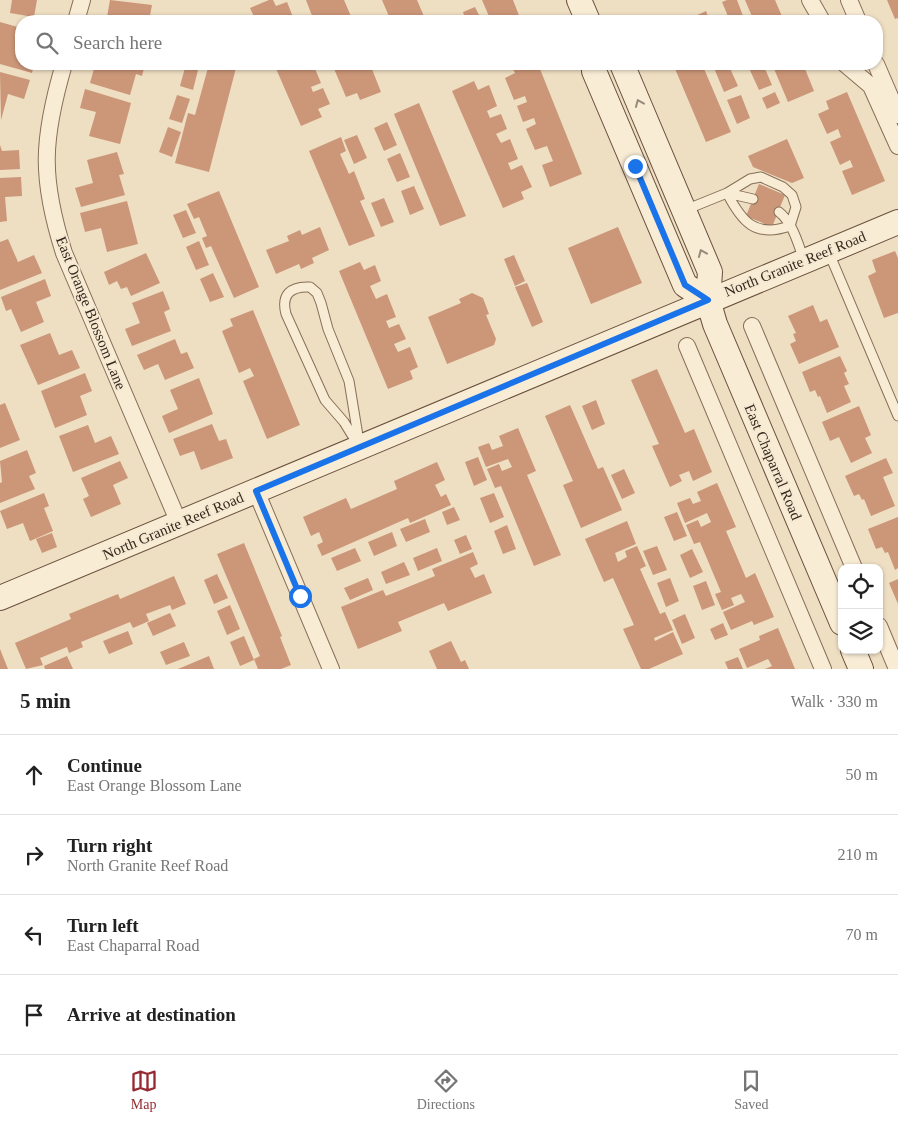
<!DOCTYPE html>
<meta charset="utf-8">
<style>
body{margin:0;font-family:"Times New Roman",serif;background:#f6f6f6;color:#222}
.controls{position:absolute;right:15px;bottom:15px;display:grid;overflow:hidden;border-radius:10px;box-shadow:0 1px 4px #0004}
.controls button{width:45px;height:45px;display:grid;place-items:center;padding:0;border:0;border-bottom:1px solid #e0e0e0;background:#fff;color:#222;font:25px sans-serif}
.stop{position:absolute;width:15px;height:15px;margin:-11px;border:4px solid #1a73e8;border-radius:50%;background:#fff}
.stop.end{background:#1a73e8;border-color:#fff;box-shadow:0 1px 5px #0008}
.list{margin:0;padding:0;list-style:none}
h2{display:flex;justify-content:space-between;align-items:center;height:65px;margin:0;padding:0 20px;font-size:21px}
h2 small{font-size:16px;font-weight:400;color:#767676}
.list li{display:grid;grid-template-columns:32px 1fr auto;gap:15px;align-items:center;box-sizing:border-box;height:80px;padding:0 20px;border-top:1px solid #e0e0e0}
.list b{display:block;font-size:19px;white-space:nowrap}
.list p{margin:0;font-size:16px;white-space:nowrap;color:#767676}
.list em{font-size:16px;font-style:normal;color:#767676}
.icon{flex:none;width:28px;height:28px;fill:none;stroke:currentColor;stroke-width:2;stroke-linecap:round;stroke-linejoin:round}
.map{position:relative;flex:none;width:898px;height:669px;overflow:hidden}
.search{position:absolute;background:#fff;box-shadow:0 1px 4px #0004;left:15px;right:15px;top:15px;height:55px;display:flex;align-items:center;gap:12px;box-sizing:border-box;padding:0 18px;border-radius:20px;color:#767676;font-size:19px}
.sheet{height:385px;background:#fff}
nav{display:flex;justify-content:space-around;align-items:center;box-sizing:border-box;height:70px;border-top:1px solid #e0e0e0;background:#fff;font-size:14px;color:#767676}
nav a{display:grid;justify-items:center;gap:2px}
nav .on{color:#962a31}
.map>svg:first-child{display:block}
.building{fill:#cc9678}
.lines{fill:none;stroke-linecap:round;stroke-linejoin:round}
.lane-casing{stroke:#876f59;stroke-width:11}
.street-casing{stroke:#876f59;stroke-width:18}
.secondary-casing{stroke:#69503d;stroke-width:26}
.lane{stroke:#f9ecd5;stroke-width:9}
.street{stroke:#f9ecd5;stroke-width:16}
.secondary{stroke:#f9ecd5;stroke-width:24}
.oneway{stroke:#988a79}
.route{stroke:#1a73e8;stroke-width:6}
.labels{text-anchor:middle;dominant-baseline:central;stroke-width:4;stroke-linejoin:round;paint-order:stroke}
.street-label{font-size:15px;fill:#37281d;stroke:#f5e9d2}
</style>
<div class="map">
<svg width="898" height="669" viewBox="0 0 898 669">
<rect width="100%" height="100%" fill="#eedec2"/>
<path class="building" d="M 12,0 L 37,0 L 34,17 L 10,13 Z
M 110,0 L 152,5 L 149,21 L 123,21 L 107,17 Z
M 269,0 L 273,0 L 276,6 L 287,2 L 293,17 L 285,21 L 256,21 L 250,8 Z
M 306,0 L 344,0 L 353,21 L 314,21 Z
M 382,0 L 417,0 L 426,21 L 391,21 Z
M 482,0 L 513,0 L 520,18 L 512,21 L 491,21 Z
M 727,0 L 737,0 L 745,21 L 730,21 L 722,2 Z
M 745,0 L 775,0 L 784,21 L 754,21 Z
M 887,0 L 898,0 L 898,18 L 895,19 Z
M 475,7 L 482,21 L 466,21 L 463,12 Z
M 706,11 L 710,21 L 694,21 L 693,17 Z
M 0,22 L 21,28 L 21,64 L 34,64 L 32,73 L 0,64 Z
M 113,64 L 145,64 L 142,76 L 136,74 L 130,95 L 90,83 L 95,65 L 111,69 Z
M 186,64 L 199,66 L 193,90 L 180,86 Z
M 209,64 L 237,64 L 209,172 L 175,163 L 188,113 L 195,115 Z
M 274,64 L 313,64 L 321,83 L 311,87 L 313,92 L 323,88 L 330,104 L 318,109 L 322,117 L 301,126 Z
M 332,64 L 370,64 L 381,92 L 360,100 L 357,93 L 346,97 Z
M 515,64 L 538,64 L 582,174 L 550,187 L 542,165 L 553,161 L 547,146 L 535,150 L 526,129 L 536,124 L 534,118 L 523,122 L 517,106 L 527,102 L 525,96 L 514,100 L 505,78 L 515,73 L 511,65 Z
M 673,64 L 702,64 L 731,132 L 706,142 Z
M 724,64 L 728,64 L 738,86 L 724,92 L 714,68 Z
M 754,64 L 763,64 L 772,85 L 759,90 L 748,66 Z
M 772,64 L 803,64 L 814,91 L 788,102 Z
M 0,72 L 30,80 L 24,99 L 8,94 L 1,120 Z
M 474,81 L 478,90 L 489,85 L 497,106 L 487,111 L 490,118 L 501,114 L 507,129 L 496,134 L 501,143 L 510,139 L 518,159 L 508,163 L 511,170 L 522,165 L 532,187 L 521,192 L 524,199 L 503,208 L 452,91 Z
M 85,89 L 131,103 L 120,144 L 89,136 L 96,112 L 80,108 Z
M 775,92 L 780,103 L 767,109 L 762,98 Z
M 847,92 L 885,181 L 852,195 L 842,171 L 853,167 L 850,160 L 840,165 L 830,142 L 841,137 L 838,129 L 827,134 L 818,114 L 829,109 L 826,101 Z
M 177,95 L 190,99 L 182,123 L 169,119 Z
M 741,95 L 750,118 L 737,124 L 727,100 Z
M 419,103 L 466,216 L 440,226 L 394,114 Z
M 387,122 L 397,145 L 384,151 L 374,128 Z
M 168,127 L 181,132 L 172,157 L 159,152 Z
M 357,135 L 367,158 L 354,164 L 344,140 Z
M 341,137 L 346,151 L 340,154 L 349,174 L 354,171 L 365,199 L 360,201 L 375,236 L 349,246 L 309,151 Z
M 787,139 L 804,178 L 792,183 L 753,167 L 748,156 Z
M 0,145 L 2,151 L 19,150 L 20,169 L 0,170 Z
M 117,152 L 124,174 L 119,175 L 125,195 L 81,207 L 75,188 L 93,183 L 87,160 Z
M 400,153 L 410,177 L 397,182 L 387,159 Z
M 21,177 L 22,196 L 5,197 L 7,221 L 0,222 L 0,178 Z
M 759,184 L 785,195 L 772,227 L 746,216 Z
M 414,186 L 424,209 L 410,215 L 401,191 Z
M 219,191 L 259,287 L 234,298 L 211,246 L 206,248 L 202,238 L 207,236 L 199,217 L 194,219 L 187,204 Z
M 384,198 L 394,222 L 381,227 L 371,203 Z
M 127,201 L 138,244 L 107,252 L 101,228 L 85,232 L 80,213 Z
M 186,210 L 196,233 L 183,238 L 173,215 Z
M 320,227 L 329,250 L 312,258 L 314,263 L 301,269 L 299,264 L 276,274 L 266,250 L 289,241 L 287,236 L 300,230 L 302,235 Z
M 618,227 L 642,283 L 591,304 L 568,248 Z
M 8,239 L 18,262 L 34,255 L 42,273 L 0,290 L 0,242 Z
M 199,241 L 209,265 L 196,270 L 186,247 Z
M 895,251 L 898,258 L 898,313 L 884,318 L 868,276 L 876,272 L 872,260 Z
M 146,253 L 160,283 L 131,296 L 127,287 L 121,289 L 117,281 L 109,285 L 104,272 Z
M 514,255 L 525,281 L 515,286 L 504,259 Z
M 360,262 L 364,270 L 375,265 L 381,281 L 370,286 L 376,299 L 387,294 L 396,317 L 386,321 L 389,328 L 399,324 L 406,339 L 394,344 L 398,352 L 410,347 L 418,367 L 410,371 L 413,379 L 388,389 L 339,271 Z
M 213,273 L 224,297 L 210,302 L 200,279 Z
M 45,279 L 51,296 L 36,302 L 44,322 L 21,332 L 11,309 L 6,311 L 1,297 Z
M 527,283 L 543,322 L 532,327 L 515,287 Z
M 163,291 L 170,309 L 164,312 L 171,331 L 132,346 L 125,329 L 140,323 L 132,303 Z
M 472,293 L 483,298 L 489,314 L 486,315 L 496,339 L 494,345 L 447,364 L 428,317 L 461,303 L 459,299 Z
M 813,305 L 820,322 L 827,319 L 839,347 L 799,364 L 790,344 L 796,341 L 793,334 L 796,333 L 788,316 Z
M 253,310 L 300,425 L 267,439 L 243,381 L 254,376 L 250,368 L 239,373 L 222,331 L 233,326 L 230,319 Z
M 50,333 L 59,355 L 72,350 L 80,368 L 38,385 L 20,345 Z
M 175,339 L 181,354 L 187,352 L 194,368 L 165,380 L 158,364 L 144,370 L 137,355 Z
M 840,356 L 847,371 L 844,373 L 849,384 L 844,386 L 851,402 L 827,413 L 820,396 L 818,397 L 815,390 L 810,392 L 802,372 Z
M 657,369 L 685,433 L 694,429 L 712,472 L 693,481 L 689,471 L 679,475 L 682,481 L 670,487 L 652,446 L 659,444 L 631,380 Z
M 85,373 L 92,391 L 80,396 L 87,415 L 55,428 L 41,391 Z
M 199,378 L 213,414 L 169,433 L 162,416 L 178,409 L 170,390 Z
M 596,400 L 605,424 L 592,430 L 582,406 Z
M 5,403 L 20,440 L 0,448 L 0,405 Z
M 570,405 L 598,469 L 603,467 L 622,510 L 581,528 L 563,485 L 573,481 L 545,416 Z
M 859,406 L 871,435 L 865,438 L 872,453 L 851,463 L 839,437 L 830,441 L 822,422 Z
M 212,424 L 219,441 L 226,439 L 233,458 L 201,470 L 194,451 L 180,456 L 173,439 Z
M 88,425 L 95,443 L 111,436 L 119,454 L 73,472 L 59,436 Z
M 518,428 L 536,471 L 527,475 L 561,555 L 534,566 L 501,486 L 495,488 L 487,469 L 499,464 L 502,471 L 512,467 L 508,459 L 486,467 L 478,447 L 489,443 L 492,450 L 503,446 L 499,436 Z
M 27,450 L 36,473 L 29,476 L 35,489 L 0,503 L 0,483 L 2,482 L 0,461 Z
M 478,457 L 487,480 L 474,486 L 465,462 Z
M 886,458 L 893,473 L 883,477 L 895,506 L 871,516 L 864,499 L 862,500 L 859,494 L 854,496 L 845,476 Z
M 120,461 L 128,478 L 113,485 L 121,504 L 91,517 L 83,499 L 89,496 L 81,478 Z
M 437,462 L 445,480 L 435,485 L 441,497 L 446,494 L 451,505 L 410,523 L 408,518 L 322,556 L 317,545 L 323,542 L 319,532 L 311,536 L 303,517 L 346,498 L 351,509 L 397,489 L 394,481 Z
M 624,469 L 635,493 L 622,499 L 611,475 Z
M 717,483 L 736,527 L 726,531 L 746,578 L 755,573 L 774,617 L 754,625 L 752,621 L 731,630 L 723,612 L 745,602 L 741,594 L 731,598 L 734,605 L 722,610 L 715,594 L 721,592 L 700,542 L 694,544 L 686,525 L 698,520 L 701,527 L 711,522 L 707,513 L 685,523 L 677,503 L 690,498 L 693,504 L 701,501 L 697,492 Z
M 44,493 L 49,506 L 44,508 L 53,531 L 30,541 L 23,523 L 7,529 L 0,511 Z
M 494,493 L 504,517 L 490,523 L 480,498 Z
M 454,507 L 460,520 L 447,525 L 442,512 Z
M 677,512 L 687,536 L 674,541 L 664,517 Z
M 898,517 L 898,568 L 895,570 L 888,552 L 885,553 L 882,547 L 876,549 L 868,529 Z
M 425,519 L 430,532 L 406,542 L 400,529 Z
M 627,521 L 636,544 L 615,553 L 618,562 L 627,557 L 625,551 L 637,546 L 646,566 L 640,569 L 660,614 L 665,612 L 673,630 L 654,638 L 655,641 L 673,632 L 683,654 L 649,669 L 641,669 L 623,629 L 634,625 L 613,578 L 604,582 L 585,539 Z
M 507,525 L 516,549 L 503,554 L 494,531 Z
M 392,532 L 397,546 L 374,556 L 368,542 Z
M 52,533 L 57,547 L 42,553 L 36,539 Z
M 466,535 L 472,549 L 460,554 L 454,540 Z
M 244,543 L 282,636 L 280,637 L 291,665 L 281,669 L 258,669 L 254,659 L 260,656 L 217,554 Z
M 657,546 L 667,570 L 653,575 L 643,551 Z
M 355,548 L 361,561 L 337,571 L 331,558 Z
M 437,548 L 442,561 L 418,571 L 413,558 Z
M 692,549 L 703,572 L 690,578 L 680,555 Z
M 473,552 L 478,564 L 470,568 L 475,578 L 484,574 L 492,593 L 448,611 L 444,603 L 398,622 L 402,631 L 358,649 L 341,607 L 383,590 L 386,596 L 435,576 L 432,569 Z
M 404,562 L 410,575 L 386,584 L 381,572 Z
M 217,574 L 228,598 L 214,604 L 204,580 Z
M 174,576 L 186,604 L 172,610 L 170,605 L 146,614 L 149,621 L 133,628 L 130,622 L 81,642 L 83,647 L 69,653 L 67,647 L 40,658 L 43,665 L 26,669 L 15,643 L 71,619 L 69,614 L 118,594 L 120,599 Z
M 368,578 L 373,590 L 350,600 L 344,588 Z
M 670,578 L 679,601 L 666,607 L 657,583 Z
M 898,579 L 898,604 L 889,583 Z
M 706,581 L 715,605 L 702,610 L 693,586 Z
M 230,605 L 240,629 L 227,635 L 217,611 Z
M 170,613 L 176,626 L 153,636 L 147,623 Z
M 685,614 L 695,638 L 682,644 L 672,620 Z
M 723,623 L 728,635 L 715,640 L 710,629 Z
M 778,628 L 795,669 L 765,669 L 772,666 L 768,659 L 747,668 L 739,649 L 760,640 L 759,636 Z
M 128,631 L 133,644 L 109,654 L 103,641 Z
M 244,636 L 254,660 L 240,666 L 230,642 Z
M 451,641 L 461,662 L 465,660 L 469,669 L 437,669 L 429,651 Z
M 184,642 L 190,656 L 166,665 L 160,652 Z
M 0,649 L 8,669 L 0,669 Z
M 67,656 L 73,669 L 45,669 L 44,666 Z
M 209,656 L 214,669 L 178,669 Z
M 738,657 L 743,669 L 728,669 L 725,662 Z"/>
<g class="lines">
<g class="lane-casing">
<path id="lane" d="M 727,193 L 753,199
M 685,210 L 727,193 L 750,179 L 761,177 L 783,187 L 792,195 L 796,207 L 790,226 C 755,238 742,222 727,193
M 779,212 C 793,223 798,244 804,260
M 829,253 L 898,416
M 310,287 L 317,293 L 321,303 L 328,329 L 349,381 L 360,448 L 344,422 L 325,400 L 286,314 C 281,295 290,286 310,287 Z"/>
</g>
<g class="street-casing">
<path id="street" d="M 810,0 L 822,21
M 849,0 L 858,21
M 76,21 L 82,0
M 64,64 C 42,139 40,178 64,253 L 179,523
M 845,64 L 871,86 L 898,146
M 876,64 L 898,115
M 752,326 L 854,568
M 687,346 L 823,669
M 256,491 L 331,669
M 879,626 L 897,669"/>
</g>
<g class="secondary-casing">
<path id="secondary" d="M 579,0 L 588,21
M 595,64 L 594,71 L 685,285 L 708,300
M 622,64 L 710,272 L 708,300 L 715,324 L 842,623
M 0,598 L 898,222
M 853,650 L 861,669"/>
</g>
<use href="#lane" class="lane"/>
<use href="#street" class="street"/>
<use href="#secondary" class="secondary"/>
</g>
<defs><path id="oneway-chevron" d="M-2-3.5L2.5 0L-2 3.5" fill="none" stroke-width="1.6" stroke-linecap="round" stroke-linejoin="round" transform="scale(1.25)"/></defs>
<g class="oneway">
<use href="#oneway-chevron" transform="translate(639 103) rotate(-113)"/>
<use href="#oneway-chevron" transform="translate(702 253) rotate(-113)"/>
</g>
<g class="lines">
<path class="route" d="M 300,596 L 256,491 L 708,300 L 685,285 L 635,166"/>
</g>
<g class="labels">
<g class="street-label">
<text transform="translate(795 264) rotate(-22)">North Granite Reef Road</text>
<text transform="translate(91 313) rotate(68)">East Orange Blossom Lane</text>
<text transform="translate(773 462) rotate(67)">East Chaparral Road</text>
<text transform="translate(173 526) rotate(-23)">North Granite Reef Road</text>
</g>
</g>
</svg>
<div class="controls">
<button><svg class="icon" aria-label="locate" viewBox="0 0 24 24"><circle cx="12" cy="12" r="6"/><path d="M12 2v4M12 18v4M2 12h4M18 12h4"/></svg></button>
<button><svg class="icon" aria-label="layers" viewBox="0 0 24 24"><path d="M12 4l9 5-9 5-9-5zM3 14l9 5 9-5"/></svg></button>
</div>
<div class="stop" style="left:300px;top:596px"></div>
<div class="stop end" style="left:635px;top:166px"></div>
<div class="search"><svg class="icon" aria-label="search" viewBox="0 0 24 24"><circle cx="10" cy="10" r="6"/><path d="M15 15l6 6"/></svg>Search here</div>
</div>
<section class="sheet">
<h2>5 min<small>Walk · 330 m</small></h2>
<ul class="list">
<li><svg class="icon" aria-label="ahead" viewBox="0 0 24 24"><path d="M12 20V5M6 11l6-6 6 6"/></svg><div><b>Continue</b><p>East Orange Blossom Lane</p></div><em>50 m</em></li>
<li><svg class="icon" aria-label="right" viewBox="0 0 24 24"><path d="M7 20v-9h11M14 6l5 5-5 5"/></svg><div><b>Turn right</b><p>North Granite Reef Road</p></div><em>210 m</em></li>
<li><svg class="icon" aria-label="left" viewBox="0 0 24 24"><path d="M17 20v-9H6M10 6l-5 5 5 5"/></svg><div><b>Turn left</b><p>East Chaparral Road</p></div><em>70 m</em></li>
<li><svg class="icon" aria-label="arrive" viewBox="0 0 24 24"><path d="M6 21V4h12l-3 4 3 4H6"/></svg><div><b>Arrive at destination</b></div></li>
</ul>
</section>
<nav>
<a class="on"><svg class="icon" aria-label="map" viewBox="0 0 24 24"><path d="M3 6l6-2 6 2 6-2v14l-6 2-6-2-6 2zM9 4v14M15 6v14"/></svg>Map</a>
<a><svg class="icon" aria-label="directions" viewBox="0 0 24 24"><path d="M12 3l9 9-9 9-9-9zM9 14v-3h6M13 9l2 2-2 2"/></svg>Directions</a>
<a><svg class="icon" aria-label="saved" viewBox="0 0 24 24"><path d="M7 4h10v16l-5-4-5 4z"/></svg>Saved</a>
</nav>
